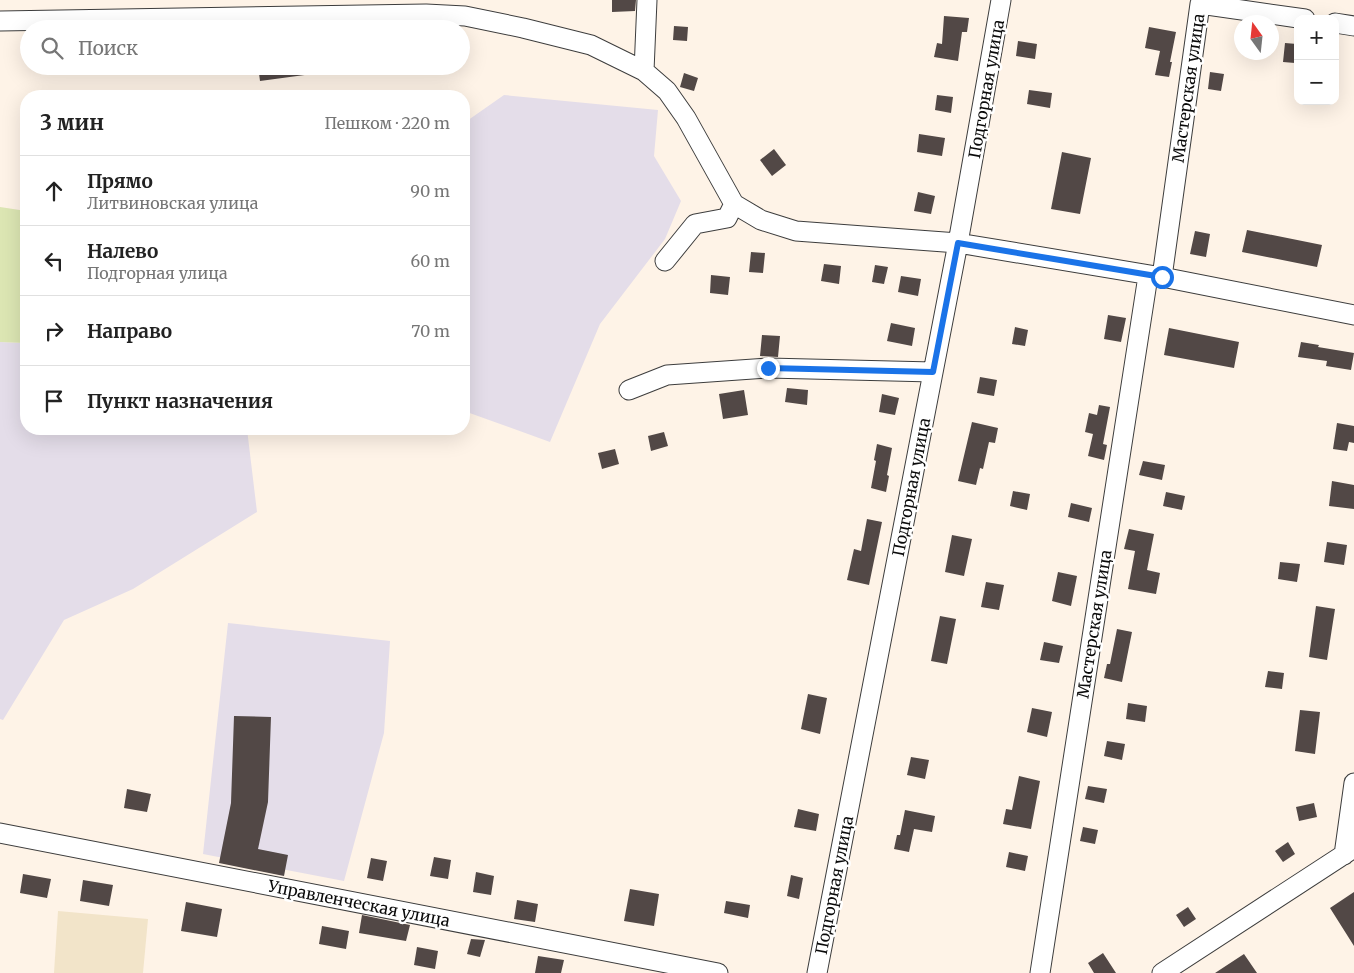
<!DOCTYPE html>
<html lang="ru">
<meta charset="utf-8">
<style>
body{margin:0;font-family:Merriweather,serif;background:#f6f6f6;color:#222}
.controls{position:absolute;right:15px;top:15px;display:grid;overflow:hidden;border-radius:10px;box-shadow:0 5px 20px #0002}
.controls button{width:45px;height:45px;display:grid;place-items:center;padding:0;border:0;border-bottom:1px solid #e0e0e0;background:#fff;color:#222;font:25px sans-serif}
.compass{position:absolute;left:1234px;top:15px;width:45px;height:45px;border-radius:50%;background:#fff;box-shadow:0 5px 20px #0002;rotate:345deg}
.stop{position:absolute;width:15px;height:15px;margin:-11px;border:4px solid #1a73e8;border-radius:50%;background:#fff}
.stop.end{background:#1a73e8;border-color:#fff;box-shadow:0 1px 5px #0008}
.list{margin:0;padding:0;list-style:none}
h2{display:flex;justify-content:space-between;align-items:center;height:65px;margin:0;padding:0 20px;font-size:21px}
h2 small{font-size:16px;font-weight:400;color:#767676}
.list li{display:grid;grid-template-columns:32px 1fr auto;gap:15px;align-items:center;box-sizing:border-box;height:70px;padding:0 20px;border-top:1px solid #e0e0e0}
.list b{display:block;font-size:19px;white-space:nowrap}
.list p{margin:0;font-size:16px;white-space:nowrap;color:#767676}
.list em{font-size:16px;font-style:normal;color:#767676}
.icon{flex:none;width:28px;height:28px;fill:none;stroke:currentColor;stroke-width:2;stroke-linecap:round;stroke-linejoin:round}
.map{position:relative;flex:none;width:1354px;height:973px;overflow:hidden}
.search{position:absolute;background:#fff;box-shadow:0 5px 20px #0002;left:20px;top:20px;width:450px;height:55px;display:flex;align-items:center;gap:12px;box-sizing:border-box;padding:0 18px;border-radius:28px;color:#767676;font-size:19px}
.panel{position:absolute;background:#fff;box-shadow:0 5px 20px #0002;left:20px;top:90px;width:450px;height:345px;border-radius:20px}
.map>svg:first-child{display:block}
.industrial{fill:#e4dde9}
.farmland{fill:#f2e4c9}
.green{fill:#dce6b3}
.building{fill:#524846}
.lines{fill:none;stroke-linecap:round;stroke-linejoin:round}
.street-casing{stroke:#3d3d3d;stroke-width:21}
.street{stroke:#fff;stroke-width:19}
.route{stroke:#1a73e8;stroke-width:6}
.labels{text-anchor:middle;dominant-baseline:central;stroke-width:5;stroke-linejoin:round;paint-order:stroke}
.street-label{font-size:16px;fill:#0a0a0a;stroke:#fff}
</style>
<div class="map">
<svg width="1354" height="973" viewBox="0 0 1354 973">
<rect width="100%" height="100%" fill="#fef3e7"/>
<path class="industrial" d="M 504,95 L 658,110 L 654,156 L 681,201 L 665,239 L 600,324 L 550,442 L 464,411 L 464,123 Z
M 0,342 L 26,343 L 26,429 L 247,429 L 257,512 L 133,589 L 64,620 L 3,720 L 0,719 Z
M 228,623 L 390,641 L 384,733 L 344,881 L 203,854 Z"/>
<path class="farmland" d="M 58,911 L 148,919 L 143,973 L 54,973 Z"/>
<path class="green" d="M 0,207 L 26,211 L 26,343 L 0,342 Z"/>
<path class="building" d="M 612,0 L 636,0 L 635,11 L 612,12 Z
M 944,16 L 969,18 L 967,32 L 962,32 L 958,61 L 934,57 L 937,43 L 942,44 Z
M 674,26 L 688,27 L 687,41 L 673,40 Z
M 1149,27 L 1176,32 L 1170,62 L 1172,62 L 1169,77 L 1155,75 L 1160,51 L 1145,48 Z
M 1018,41 L 1037,44 L 1035,59 L 1016,56 Z
M 1285,43 L 1297,44 L 1295,63 L 1283,62 Z
M 258,66 L 311,66 L 312,74 L 260,81 Z
M 1210,72 L 1224,74 L 1221,91 L 1208,89 Z
M 684,73 L 698,78 L 694,91 L 680,87 Z
M 1029,90 L 1052,93 L 1050,108 L 1027,104 Z
M 937,95 L 953,97 L 951,113 L 935,110 Z
M 919,134 L 945,138 L 942,156 L 917,152 Z
M 774,149 L 786,165 L 772,176 L 760,160 Z
M 1062,152 L 1091,158 L 1080,214 L 1051,209 Z
M 918,192 L 935,196 L 931,214 L 914,211 Z
M 1247,230 L 1322,245 L 1317,267 L 1242,252 Z
M 1195,231 L 1210,234 L 1206,257 L 1190,254 Z
M 751,252 L 765,253 L 763,273 L 749,272 Z
M 824,264 L 841,266 L 839,284 L 821,281 Z
M 875,265 L 888,267 L 884,284 L 872,282 Z
M 711,275 L 730,277 L 728,295 L 710,293 Z
M 901,276 L 921,279 L 918,296 L 898,292 Z
M 1108,315 L 1126,318 L 1121,342 L 1104,339 Z
M 891,323 L 915,328 L 912,346 L 887,341 Z
M 1015,327 L 1028,330 L 1025,346 L 1012,344 Z
M 1169,328 L 1239,342 L 1234,368 L 1164,355 Z
M 762,335 L 780,336 L 778,357 L 760,356 Z
M 1301,342 L 1319,345 L 1318,347 L 1354,353 L 1351,370 L 1326,366 L 1327,361 L 1298,357 Z
M 980,377 L 997,380 L 994,396 L 977,393 Z
M 787,388 L 808,390 L 807,405 L 785,402 Z
M 744,390 L 748,415 L 723,419 L 719,394 Z
M 882,394 L 899,398 L 895,415 L 879,412 Z
M 1099,405 L 1110,407 L 1103,444 L 1107,445 L 1104,460 L 1088,456 L 1093,434 L 1085,432 L 1089,413 L 1097,415 Z
M 972,422 L 998,428 L 995,443 L 989,442 L 983,469 L 980,468 L 976,485 L 958,481 Z
M 1337,423 L 1354,426 L 1354,443 L 1349,442 L 1347,451 L 1333,449 Z
M 664,432 L 668,446 L 651,451 L 648,436 Z
M 877,444 L 892,448 L 887,475 L 889,476 L 886,492 L 871,488 L 876,461 L 874,460 Z
M 615,449 L 619,464 L 602,469 L 598,453 Z
M 1143,461 L 1165,465 L 1162,480 L 1139,475 Z
M 1332,481 L 1354,485 L 1354,509 L 1329,506 Z
M 1013,491 L 1030,494 L 1027,510 L 1010,506 Z
M 1166,492 L 1185,496 L 1182,510 L 1163,506 Z
M 1071,503 L 1092,508 L 1089,522 L 1068,517 Z
M 867,519 L 882,522 L 869,585 L 847,580 L 854,549 L 861,551 Z
M 1129,529 L 1154,534 L 1147,570 L 1160,573 L 1156,594 L 1128,589 L 1135,551 L 1124,549 Z
M 952,535 L 972,539 L 964,576 L 945,572 Z
M 1327,542 L 1347,545 L 1344,565 L 1324,562 Z
M 1280,562 L 1300,564 L 1297,582 L 1278,579 Z
M 1058,572 L 1077,576 L 1071,606 L 1052,601 Z
M 986,582 L 1004,585 L 999,610 L 981,607 Z
M 1316,606 L 1335,609 L 1327,660 L 1309,657 Z
M 940,616 L 956,619 L 947,664 L 931,661 Z
M 1117,629 L 1132,632 L 1122,682 L 1104,678 L 1107,664 L 1110,664 Z
M 1044,642 L 1063,646 L 1059,663 L 1040,660 Z
M 1268,671 L 1284,673 L 1282,689 L 1265,687 Z
M 808,694 L 827,698 L 820,734 L 801,729 Z
M 1128,703 L 1147,706 L 1145,722 L 1126,719 Z
M 1032,708 L 1052,712 L 1047,737 L 1027,732 Z
M 1300,710 L 1320,712 L 1315,754 L 1295,751 Z
M 234,716 L 271,717 L 268,802 L 258,849 L 288,855 L 284,876 L 219,863 L 231,803 Z
M 1107,741 L 1125,744 L 1122,760 L 1104,756 Z
M 911,757 L 929,760 L 925,779 L 907,775 Z
M 1019,776 L 1040,781 L 1031,829 L 1003,824 L 1006,809 L 1012,810 Z
M 1088,786 L 1107,789 L 1104,803 L 1085,799 Z
M 127,789 L 151,794 L 147,812 L 124,808 Z
M 1314,803 L 1317,817 L 1299,821 L 1296,807 Z
M 798,809 L 819,814 L 816,831 L 794,827 Z
M 905,810 L 935,816 L 932,832 L 914,829 L 909,852 L 894,849 L 897,835 L 900,835 Z
M 1083,827 L 1098,830 L 1095,844 L 1080,841 Z
M 1288,842 L 1295,854 L 1283,862 L 1275,851 Z
M 1009,852 L 1028,856 L 1025,871 L 1006,867 Z
M 434,857 L 451,860 L 448,879 L 430,876 Z
M 371,858 L 387,861 L 383,881 L 367,878 Z
M 476,872 L 494,876 L 491,895 L 473,892 Z
M 23,874 L 51,879 L 47,898 L 20,893 Z
M 791,875 L 803,878 L 799,899 L 787,896 Z
M 83,880 L 113,885 L 109,906 L 80,901 Z
M 630,889 L 659,894 L 654,926 L 624,921 Z
M 1354,892 L 1354,946 L 1330,908 Z
M 517,900 L 538,904 L 535,922 L 514,919 Z
M 726,901 L 750,905 L 748,918 L 724,913 Z
M 186,902 L 222,909 L 217,937 L 181,931 Z
M 1188,907 L 1196,919 L 1184,927 L 1176,915 Z
M 362,915 L 410,925 L 406,941 L 359,933 Z
M 322,926 L 349,931 L 346,949 L 319,944 Z
M 471,939 L 485,940 L 480,957 L 467,954 Z
M 417,947 L 438,951 L 435,969 L 414,965 Z
M 1103,953 L 1116,973 L 1094,973 L 1088,963 Z
M 1244,954 L 1257,973 L 1215,973 Z
M 538,956 L 564,960 L 561,973 L 535,973 Z"/>
<g class="lines">
<g class="street-casing">
<path id="street" d="M 0,21 L 426,14 L 465,16 L 523,28 L 591,45 L 644,71 L 667,91 L 686,118 L 734,204 L 761,220 L 796,231 L 958,243 L 1162,277 L 1354,315
M 1335,23 L 1354,26
M 644,71 L 647,0
M 665,261 L 695,224 L 727,218 L 734,204
M 1162,277 L 1200,4 L 1305,19
M 629,390 L 667,375 L 768,368 L 933,372
M 0,833 L 718,973
M 1344,855 L 1354,783
M 817,973 L 958,243 L 1001,0
M 1040,973 L 1148,276
M 1162,973 L 1354,848"/>
</g>
<use href="#street" class="street"/>
</g>
<g class="lines">
<path class="route" d="M 768,368 L 933,372 L 958,243 L 1162,277"/>
</g>
<g class="labels">
<g class="street-label">
<text transform="translate(1188 88) rotate(-82)">Мастерская улица</text>
<text transform="translate(986 89) rotate(-80)">Подгорная улица</text>
<text transform="translate(911 487) rotate(-79)">Подгорная улица</text>
<text transform="translate(1094 624) rotate(-81)">Мастерская улица</text>
<text transform="translate(834 885) rotate(-79)">Подгорная улица</text>
<text transform="translate(359 903) rotate(11)">Управленческая улица</text>
</g>
</g>
</svg>
<div class="controls">
<button>+</button>
<button>−</button>
</div>
<svg class="compass" viewBox="-18 -18 36 36"><path d="M0-13l5 13h-10z" fill="#e53935"/><path d="M0 13l5-13h-10z" fill="#767676"/></svg>
<div class="stop" style="left:1162px;top:277px"></div>
<div class="stop end" style="left:768px;top:368px"></div>
<div class="search"><svg class="icon" aria-label="search" viewBox="0 0 24 24"><circle cx="10" cy="10" r="6"/><path d="M15 15l6 6"/></svg>Поиск</div>
<section class="panel">
<h2>3 мин<small>Пешком · 220 m</small></h2>
<ul class="list">
<li><svg class="icon" aria-label="ahead" viewBox="0 0 24 24"><path d="M12 20V5M6 11l6-6 6 6"/></svg><div><b>Прямо</b><p>Литвиновская улица</p></div><em>90 m</em></li>
<li><svg class="icon" aria-label="left" viewBox="0 0 24 24"><path d="M17 20v-9H6M10 6l-5 5 5 5"/></svg><div><b>Налево</b><p>Подгорная улица</p></div><em>60 m</em></li>
<li><svg class="icon" aria-label="right" viewBox="0 0 24 24"><path d="M7 20v-9h11M14 6l5 5-5 5"/></svg><div><b>Направо</b></div><em>70 m</em></li>
<li><svg class="icon" aria-label="arrive" viewBox="0 0 24 24"><path d="M6 21V4h12l-3 4 3 4H6"/></svg><div><b>Пункт назначения</b></div></li>
</ul>
</section>
</div>
